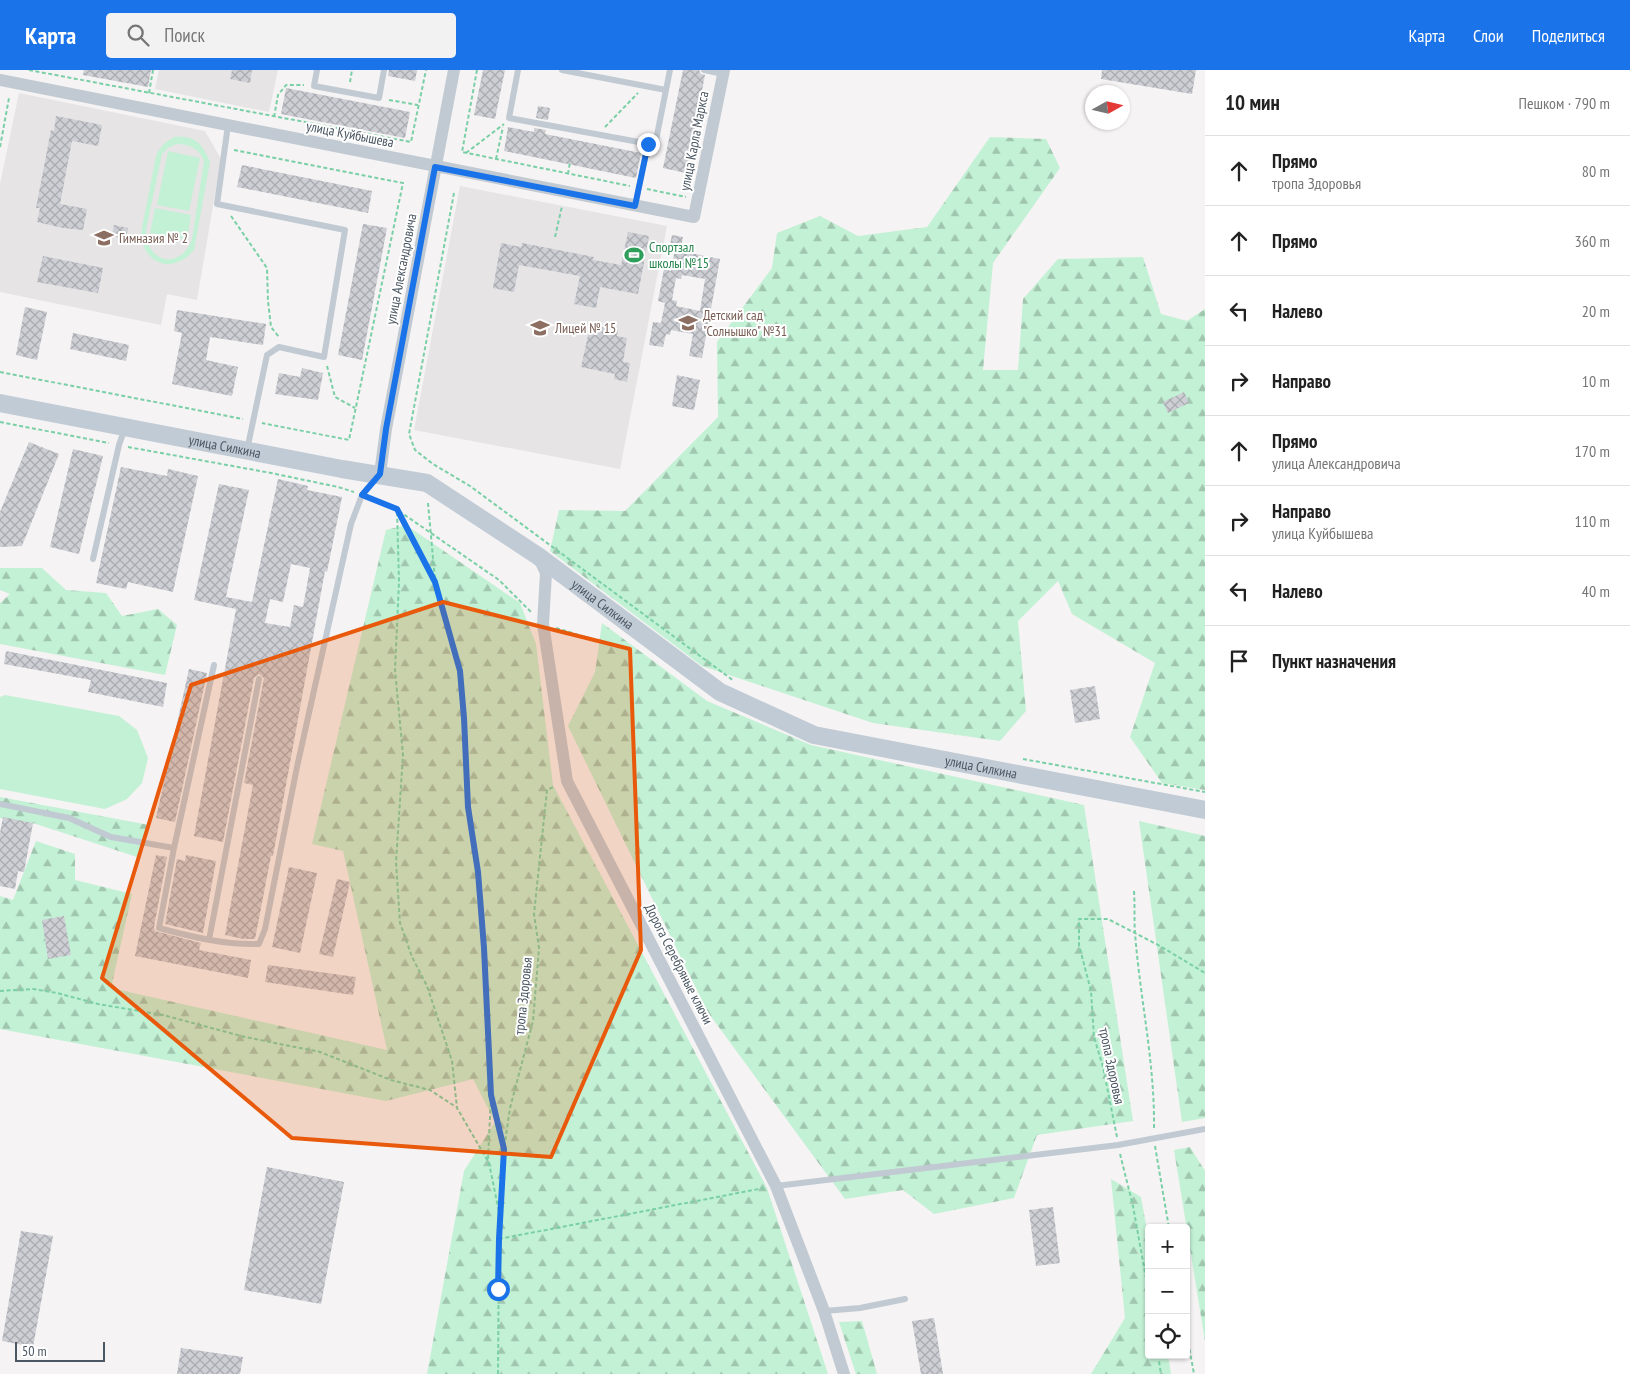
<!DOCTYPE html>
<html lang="ru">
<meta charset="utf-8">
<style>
body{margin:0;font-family:"PT Sans Narrow",sans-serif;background:#f2f2f2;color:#222}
.controls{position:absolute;right:15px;bottom:15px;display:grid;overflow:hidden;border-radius:5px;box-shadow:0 1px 4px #0004}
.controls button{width:45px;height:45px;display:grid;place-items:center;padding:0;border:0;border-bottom:1px solid #e0e0e0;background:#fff;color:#222;font:25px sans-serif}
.compass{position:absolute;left:1085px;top:15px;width:45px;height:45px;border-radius:50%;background:#fff;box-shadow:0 1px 4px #0004;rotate:82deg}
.scale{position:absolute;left:15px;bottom:12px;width:90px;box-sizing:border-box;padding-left:5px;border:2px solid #4a5661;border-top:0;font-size:14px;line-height:18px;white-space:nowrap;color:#4a5661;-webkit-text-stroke:4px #fff;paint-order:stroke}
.stop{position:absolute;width:15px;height:15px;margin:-11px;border:4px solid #1a73e8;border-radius:50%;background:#fff}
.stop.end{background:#1a73e8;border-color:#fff;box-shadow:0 1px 5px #0008}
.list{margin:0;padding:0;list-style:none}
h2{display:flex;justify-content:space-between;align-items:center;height:65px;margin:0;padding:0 20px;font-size:21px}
h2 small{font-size:16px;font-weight:400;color:#767676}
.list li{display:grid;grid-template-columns:32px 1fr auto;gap:15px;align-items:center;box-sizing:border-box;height:70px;padding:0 20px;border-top:1px solid #e0e0e0}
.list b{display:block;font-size:19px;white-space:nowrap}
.list p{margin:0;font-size:16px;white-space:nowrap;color:#767676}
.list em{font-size:16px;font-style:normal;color:#767676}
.icon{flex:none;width:28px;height:28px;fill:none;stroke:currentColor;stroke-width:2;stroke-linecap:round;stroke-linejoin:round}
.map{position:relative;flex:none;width:1205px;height:1304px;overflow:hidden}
header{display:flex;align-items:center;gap:30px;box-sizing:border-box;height:70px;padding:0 25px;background:#1a73e8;color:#fff}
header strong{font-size:24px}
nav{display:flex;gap:28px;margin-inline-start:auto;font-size:18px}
.search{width:350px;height:45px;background:#f2f2f2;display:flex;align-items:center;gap:12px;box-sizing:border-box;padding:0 18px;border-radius:5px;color:#767676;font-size:19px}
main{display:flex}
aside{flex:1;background:#fff}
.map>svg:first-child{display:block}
.education{fill:#e6e4e5}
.green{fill:#c3f1d5;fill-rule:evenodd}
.forest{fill:url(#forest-firs)}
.building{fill:url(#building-cross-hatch);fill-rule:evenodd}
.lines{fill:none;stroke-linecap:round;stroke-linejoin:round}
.path{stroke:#7ad0a6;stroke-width:2;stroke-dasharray:4 2.5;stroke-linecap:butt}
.service{stroke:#c1cad2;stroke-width:6}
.minor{stroke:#c1cad2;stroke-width:12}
.secondary{stroke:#c1cbd6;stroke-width:18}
.route{stroke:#1a73e8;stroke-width:6}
.marked{fill:#e8590c;fill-opacity:0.2;stroke:#e8590c;stroke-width:4;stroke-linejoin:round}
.labels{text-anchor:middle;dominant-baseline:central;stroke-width:4;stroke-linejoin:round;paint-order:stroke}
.street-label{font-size:14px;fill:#4a5661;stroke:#fff}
.education-label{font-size:14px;fill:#785e54;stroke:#fff;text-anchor:start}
.leisure-label{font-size:14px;fill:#27864d;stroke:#fff;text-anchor:start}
</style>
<header>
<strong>Карта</strong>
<div class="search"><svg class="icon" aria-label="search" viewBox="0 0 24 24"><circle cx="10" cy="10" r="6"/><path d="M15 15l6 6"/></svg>Поиск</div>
<nav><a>Карта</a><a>Слои</a><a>Поделиться</a></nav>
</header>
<main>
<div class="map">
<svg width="1205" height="1304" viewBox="0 0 1205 1304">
<defs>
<pattern id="forest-firs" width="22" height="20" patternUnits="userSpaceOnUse" patternTransform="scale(1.25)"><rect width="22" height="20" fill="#c3f1d5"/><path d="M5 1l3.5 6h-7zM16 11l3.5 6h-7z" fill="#a0c6b0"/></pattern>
<pattern id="building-cross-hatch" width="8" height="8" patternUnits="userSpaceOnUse" patternTransform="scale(1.25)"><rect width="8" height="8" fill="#cdcfd5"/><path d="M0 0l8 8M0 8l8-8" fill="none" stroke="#a8abb0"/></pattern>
</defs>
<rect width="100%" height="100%" fill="#f5f3f3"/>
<path class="education" d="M 159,0 L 278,0 L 269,42 L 155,19 Z
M 19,23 L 205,61 L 221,89 L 197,230 L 167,224 L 161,255 L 0,222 L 0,114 Z
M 460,116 L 667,156 L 620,399 L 414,360 Z"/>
<path class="green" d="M 174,67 C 195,65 202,73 210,92 L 194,180 C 173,205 143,195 141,163 L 156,86 C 160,77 165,72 174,67 ZM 176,74 C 189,74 199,78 204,91 L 192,169 C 180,201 146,193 146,160 L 162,84 L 168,78 Z
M 168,81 L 200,88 L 189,141 L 157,135 Z
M 155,138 L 191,145 L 187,170 L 150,163 Z
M 5,625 L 119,646 L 137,660 L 148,688 L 142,713 L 127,729 L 105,739 L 0,719 L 0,627 Z"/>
<path class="forest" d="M 990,67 L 1046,69 L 1060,98 L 993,193 L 983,300 L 1018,300 L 1023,229 L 1058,189 L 1143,187 L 1161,244 L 1187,251 L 1205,239 L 1205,720 L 1162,713 L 1130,667 L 1155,593 L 1072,544 L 1058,511 L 1018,551 L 1026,641 L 1000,671 L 873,653 L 702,596 L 550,481 L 559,440 L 625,441 L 718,347 L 717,272 L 772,198 L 777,163 L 820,146 L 858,166 L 927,157 Z
M 406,455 L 520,533 L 536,574 L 553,715 L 767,1118 L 828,1304 L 427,1304 L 464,1101 L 495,1052 L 473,1009 L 386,1031 L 0,959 L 0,826 L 13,830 L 36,771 L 75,784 L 75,810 L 132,824 L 111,918 L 387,980 L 343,781 L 312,774 L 386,460 Z
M 0,498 L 42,498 L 66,520 L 106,523 L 122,546 L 158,539 L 177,555 L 165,605 L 0,574 L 0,533 L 10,524 L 0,520 Z
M 602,553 L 707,631 L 811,675 L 1084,735 L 1133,1051 L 1037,1065 L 1014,1128 L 934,1144 L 903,1120 L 845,1129 L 707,941 L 568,656 L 595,602 Z
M 0,727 L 149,755 L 140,788 L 33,753 L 0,748 Z
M 1139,751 L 1205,766 L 1205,1048 L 1182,1052 Z
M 1190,1077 L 1205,1101 L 1205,1271 L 1174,1080 Z
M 1111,1109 L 1141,1127 L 1149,1171 L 1149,1285 L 1168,1285 L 1171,1304 L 1091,1304 L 1125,1248 Z
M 862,1251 L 877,1304 L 856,1304 L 839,1252 Z"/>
<path class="building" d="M 84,0 L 151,0 L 148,17 L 83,5 Z
M 232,0 L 252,0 L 250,13 L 230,9 Z
M 389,0 L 417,0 L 415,11 L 388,6 Z
M 483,0 L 505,0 L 495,49 L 474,45 Z
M 683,0 L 699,0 L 701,4 L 705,5 L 686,103 L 663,98 Z
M 1102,0 L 1196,0 L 1192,24 L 1101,9 Z
M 286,18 L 410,42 L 405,68 L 281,44 Z
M 538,36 L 550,38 L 548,50 L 536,48 Z
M 56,46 L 102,55 L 98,76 L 72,71 L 60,134 L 87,139 L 83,160 L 63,158 L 37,152 L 40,138 L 36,138 L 51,60 L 54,61 Z
M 508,57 L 534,62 L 534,58 L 546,60 L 545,64 L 641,83 L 636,108 L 504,81 Z
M 242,95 L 372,121 L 368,143 L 237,117 Z
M 363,154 L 387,158 L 362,290 L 338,285 Z
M 114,155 L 128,158 L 126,169 L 112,166 Z
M 628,162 L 649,166 L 638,224 L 600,217 L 596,238 L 574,234 L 580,206 L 519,195 L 514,222 L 493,218 L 501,173 L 521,177 L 522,173 L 594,187 L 593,190 L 621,195 Z
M 672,165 L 683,167 L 681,176 L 686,177 L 685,182 L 720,189 L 702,288 L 689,286 L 693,264 L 671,260 L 670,265 L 666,264 L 663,277 L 649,275 L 653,252 L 661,253 L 665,233 L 658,231 L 664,199 L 671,201 L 675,180 L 669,179 ZM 682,205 L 705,209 L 700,241 L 676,236 L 677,231 L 672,230 L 676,208 L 681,209 Z
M 43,186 L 103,198 L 98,223 L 37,212 Z
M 25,237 L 47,242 L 37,290 L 16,285 Z
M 177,240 L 266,254 L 263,275 L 210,267 L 206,290 L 238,297 L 232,326 L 172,314 L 182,263 L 174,261 Z
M 601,257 L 618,260 L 617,266 L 627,268 L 623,292 L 630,293 L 627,312 L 614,309 L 615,304 L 581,297 L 589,261 L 599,263 Z
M 73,263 L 129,275 L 126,291 L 70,279 Z
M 302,298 L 323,303 L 318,330 L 275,324 L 279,303 L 300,307 Z
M 677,305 L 700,310 L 694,340 L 672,336 Z
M 1184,322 L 1189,333 L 1168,343 L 1163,332 Z
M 29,372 L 59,384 L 22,476 L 0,477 L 0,442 Z
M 73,379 L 103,386 L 79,484 L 50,477 Z
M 121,397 L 167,406 L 168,399 L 198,406 L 173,522 L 128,512 L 126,519 L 96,513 Z
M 278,409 L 308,416 L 307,420 L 342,427 L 327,502 L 325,501 L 273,786 L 271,786 L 255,869 L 243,869 L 225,865 L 253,715 L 244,713 L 264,608 L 259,604 L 254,608 L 223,772 L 194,766 L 236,539 L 194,530 L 219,414 L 249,420 L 226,527 L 252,532 ZM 291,494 L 310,498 L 303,537 L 294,535 L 290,557 L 265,553 L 270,529 L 283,532 Z
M 6,581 L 167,613 L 163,637 L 88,622 L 91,610 L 4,594 Z
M 189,599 L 207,603 L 175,752 L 156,748 Z
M 1095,616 L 1100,649 L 1075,653 L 1070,620 Z
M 3,747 L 33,753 L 24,802 L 18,801 L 15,819 L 0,816 L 0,763 Z
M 156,785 L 167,787 L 154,857 L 155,861 L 201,873 L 199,880 L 251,890 L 248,908 L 135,886 Z
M 186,785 L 216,791 L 203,863 L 165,854 L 177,789 L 185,791 Z
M 289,797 L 317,803 L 300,883 L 272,877 Z
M 337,809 L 350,812 L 333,887 L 319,884 Z
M 64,846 L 71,885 L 48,889 L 42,850 Z
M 268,895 L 356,907 L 353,925 L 265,912 Z
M 267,1097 L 344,1112 L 321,1234 L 244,1220 Z
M 1053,1137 L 1060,1193 L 1036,1196 L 1029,1140 Z
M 21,1161 L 53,1166 L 33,1277 L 2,1271 Z
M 934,1248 L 943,1304 L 921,1304 L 912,1251 Z
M 181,1278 L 243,1287 L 240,1304 L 177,1304 Z"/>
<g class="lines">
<path class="path" d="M 29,0 L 411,72 L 426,0
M 477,0 L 462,82 L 630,116
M 350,12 L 352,0
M 149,23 L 153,0
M 389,30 L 418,35
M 274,47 L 278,25 L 286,15 L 304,15
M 605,57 L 638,23
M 0,77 L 9,28
M 234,80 L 403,113 L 349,370 L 262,353
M 466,83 L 504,54
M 496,89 L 503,57
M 568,104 L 570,92
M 647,119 L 686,127
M 454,123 L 409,364 L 415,380 L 433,394 L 470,416 L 734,611
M 231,146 L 267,198 L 268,231 L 271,257 L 279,267
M 555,167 L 562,136
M 327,296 L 335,327 L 355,338
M 0,302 L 243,349
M 0,352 L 109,373
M 128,377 L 271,403 L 338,417 L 354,422
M 370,428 L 397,439 L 399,512 L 395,600 L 403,685 L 396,792 L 400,853 L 412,887 L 427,916 L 452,991 L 457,1038 L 489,1093 L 500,1147
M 428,433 L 435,510
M 398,441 L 435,512 L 460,601 L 465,648 L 468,737 L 478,802 L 484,878 L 491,1025 L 504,1079
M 399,441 L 499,510 L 532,543
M 556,558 L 618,577
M 1023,689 L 1205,722
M 1134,821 C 1135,835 1134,849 1135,863 C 1140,929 1155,993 1154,1059
M 0,921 L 33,919 L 57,923 L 98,934 L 163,945 L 245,967 L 320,982 L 391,1010 L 430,1020 L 456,1037
M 1117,1067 L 1103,997 L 1094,967 L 1091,921 L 1079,875 L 1079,849 L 1108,849 L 1160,876 L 1205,903
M 1155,1076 L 1169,1158
M 1120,1084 L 1133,1136 L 1149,1225
M 488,1089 L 491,1026
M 499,1169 L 764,1118
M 1186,1260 L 1194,1304
M 1158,1285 L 1161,1304
M 498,1304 L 499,1169 L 504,1079 L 510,1038 L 533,951 L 539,878 L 534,844 L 547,720 L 555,716"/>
<path class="service" d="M 317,0 L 314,16 L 379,28 L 384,0
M 518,0 L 509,48 L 655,75 L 670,0
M 562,0 L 666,20
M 704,0 L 723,4
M 228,55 L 217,134 L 345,160 L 324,287 L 279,277 L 267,285 L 247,380
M 635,136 L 648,74
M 93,489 L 119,375 L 125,358
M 214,595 L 174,778 L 159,858 C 193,867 224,875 259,874 L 265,859 L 297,697 L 351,454 L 362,425 L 377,407
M 0,734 L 69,748 L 111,767 L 174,778
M 209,870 L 259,609
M 776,1116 L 1118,1075 L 1205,1059
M 824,1241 L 860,1238 L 905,1229"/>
<path class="minor" d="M 0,10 L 694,147 L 724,0
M 380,404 L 386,359 L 454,0
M 539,488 L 546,503 L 543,554 L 567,711 L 776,1116 L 824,1241 L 844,1304"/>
<path class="secondary" id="s1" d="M 0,333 L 342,399 L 427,413 L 538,486 L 720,622 L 814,665 L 1205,740"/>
</g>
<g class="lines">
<path class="route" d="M 498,1219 L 499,1169 L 504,1079 L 491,1025 L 484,878 L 478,802 L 468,737 L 464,648 L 460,601 L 435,512 L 397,439 L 362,425 L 380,404 L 386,359 L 435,97 L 635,136 L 648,74"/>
</g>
<path class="marked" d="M 443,532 L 630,579 L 641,880 L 551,1087 L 292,1068 L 102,908 L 191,615 Z"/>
<defs>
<g id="school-bare" transform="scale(1.5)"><path d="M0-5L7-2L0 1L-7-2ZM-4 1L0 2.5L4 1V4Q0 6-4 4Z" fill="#8d6e63" stroke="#fff" stroke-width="2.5" paint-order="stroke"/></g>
<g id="stadium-bare" transform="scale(1.5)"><path d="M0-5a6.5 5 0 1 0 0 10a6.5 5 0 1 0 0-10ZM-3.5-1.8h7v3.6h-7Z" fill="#2e9e5b" stroke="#fff" stroke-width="2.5" paint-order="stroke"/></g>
</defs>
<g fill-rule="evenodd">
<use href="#school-bare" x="104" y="168"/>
<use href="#stadium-bare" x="634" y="185"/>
<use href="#school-bare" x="688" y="253"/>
<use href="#school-bare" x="540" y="258"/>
</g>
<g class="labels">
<g class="street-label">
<text transform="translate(350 64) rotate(11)">улица Куйбышева</text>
<text transform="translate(694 71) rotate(-79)">улица Карла Маркса</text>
<text transform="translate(401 199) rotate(-79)">улица Александровича</text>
<text stroke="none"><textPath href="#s1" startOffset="229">улица Силкина</textPath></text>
<text stroke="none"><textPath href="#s1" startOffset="648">улица Силкина</textPath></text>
<text stroke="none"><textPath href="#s1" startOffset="1068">улица Силкина</textPath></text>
<text transform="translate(679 894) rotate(63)">Дорога Серебряные ключи</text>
<text transform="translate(523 926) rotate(-84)">тропа Здоровья</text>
<text transform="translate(1112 996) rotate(78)">тропа Здоровья</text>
</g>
<g class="education-label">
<text x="119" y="168">Гимназия № 2</text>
<text x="703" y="245">Детский сад<tspan x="703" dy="16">"Солнышко" №31</tspan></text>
<text x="555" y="258">Лицей № 15</text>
</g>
<g class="leisure-label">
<text x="649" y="177">Спортзал<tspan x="649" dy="16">школы №15</tspan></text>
</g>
</g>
</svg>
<div class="controls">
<button>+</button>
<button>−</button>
<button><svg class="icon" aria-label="locate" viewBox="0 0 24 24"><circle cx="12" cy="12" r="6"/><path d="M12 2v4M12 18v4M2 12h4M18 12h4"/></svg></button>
</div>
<svg class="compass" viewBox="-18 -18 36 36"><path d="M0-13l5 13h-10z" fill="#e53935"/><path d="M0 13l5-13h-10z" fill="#767676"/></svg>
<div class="scale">50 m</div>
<div class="stop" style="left:498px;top:1219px"></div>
<div class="stop end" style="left:648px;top:74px"></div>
</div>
<aside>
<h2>10 мин<small>Пешком · 790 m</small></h2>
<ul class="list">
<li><svg class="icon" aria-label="ahead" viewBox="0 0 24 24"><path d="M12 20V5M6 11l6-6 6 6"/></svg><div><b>Прямо</b><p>тропа Здоровья</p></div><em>80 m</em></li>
<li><svg class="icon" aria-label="ahead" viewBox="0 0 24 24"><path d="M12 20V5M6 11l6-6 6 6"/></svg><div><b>Прямо</b></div><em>360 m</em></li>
<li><svg class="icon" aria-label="left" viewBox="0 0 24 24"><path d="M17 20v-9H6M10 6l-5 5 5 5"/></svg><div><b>Налево</b></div><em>20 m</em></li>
<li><svg class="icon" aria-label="right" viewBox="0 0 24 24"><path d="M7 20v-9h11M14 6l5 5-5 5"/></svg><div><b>Направо</b></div><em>10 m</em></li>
<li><svg class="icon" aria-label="ahead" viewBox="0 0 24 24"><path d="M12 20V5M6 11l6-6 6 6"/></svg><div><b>Прямо</b><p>улица Александровича</p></div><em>170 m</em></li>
<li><svg class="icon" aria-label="right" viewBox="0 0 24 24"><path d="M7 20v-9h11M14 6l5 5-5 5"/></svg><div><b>Направо</b><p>улица Куйбышева</p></div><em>110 m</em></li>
<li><svg class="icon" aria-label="left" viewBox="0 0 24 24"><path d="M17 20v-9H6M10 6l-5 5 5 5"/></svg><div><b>Налево</b></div><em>40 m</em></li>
<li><svg class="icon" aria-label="arrive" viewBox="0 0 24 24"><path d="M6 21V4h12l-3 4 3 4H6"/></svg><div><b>Пункт назначения</b></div></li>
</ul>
</aside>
</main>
